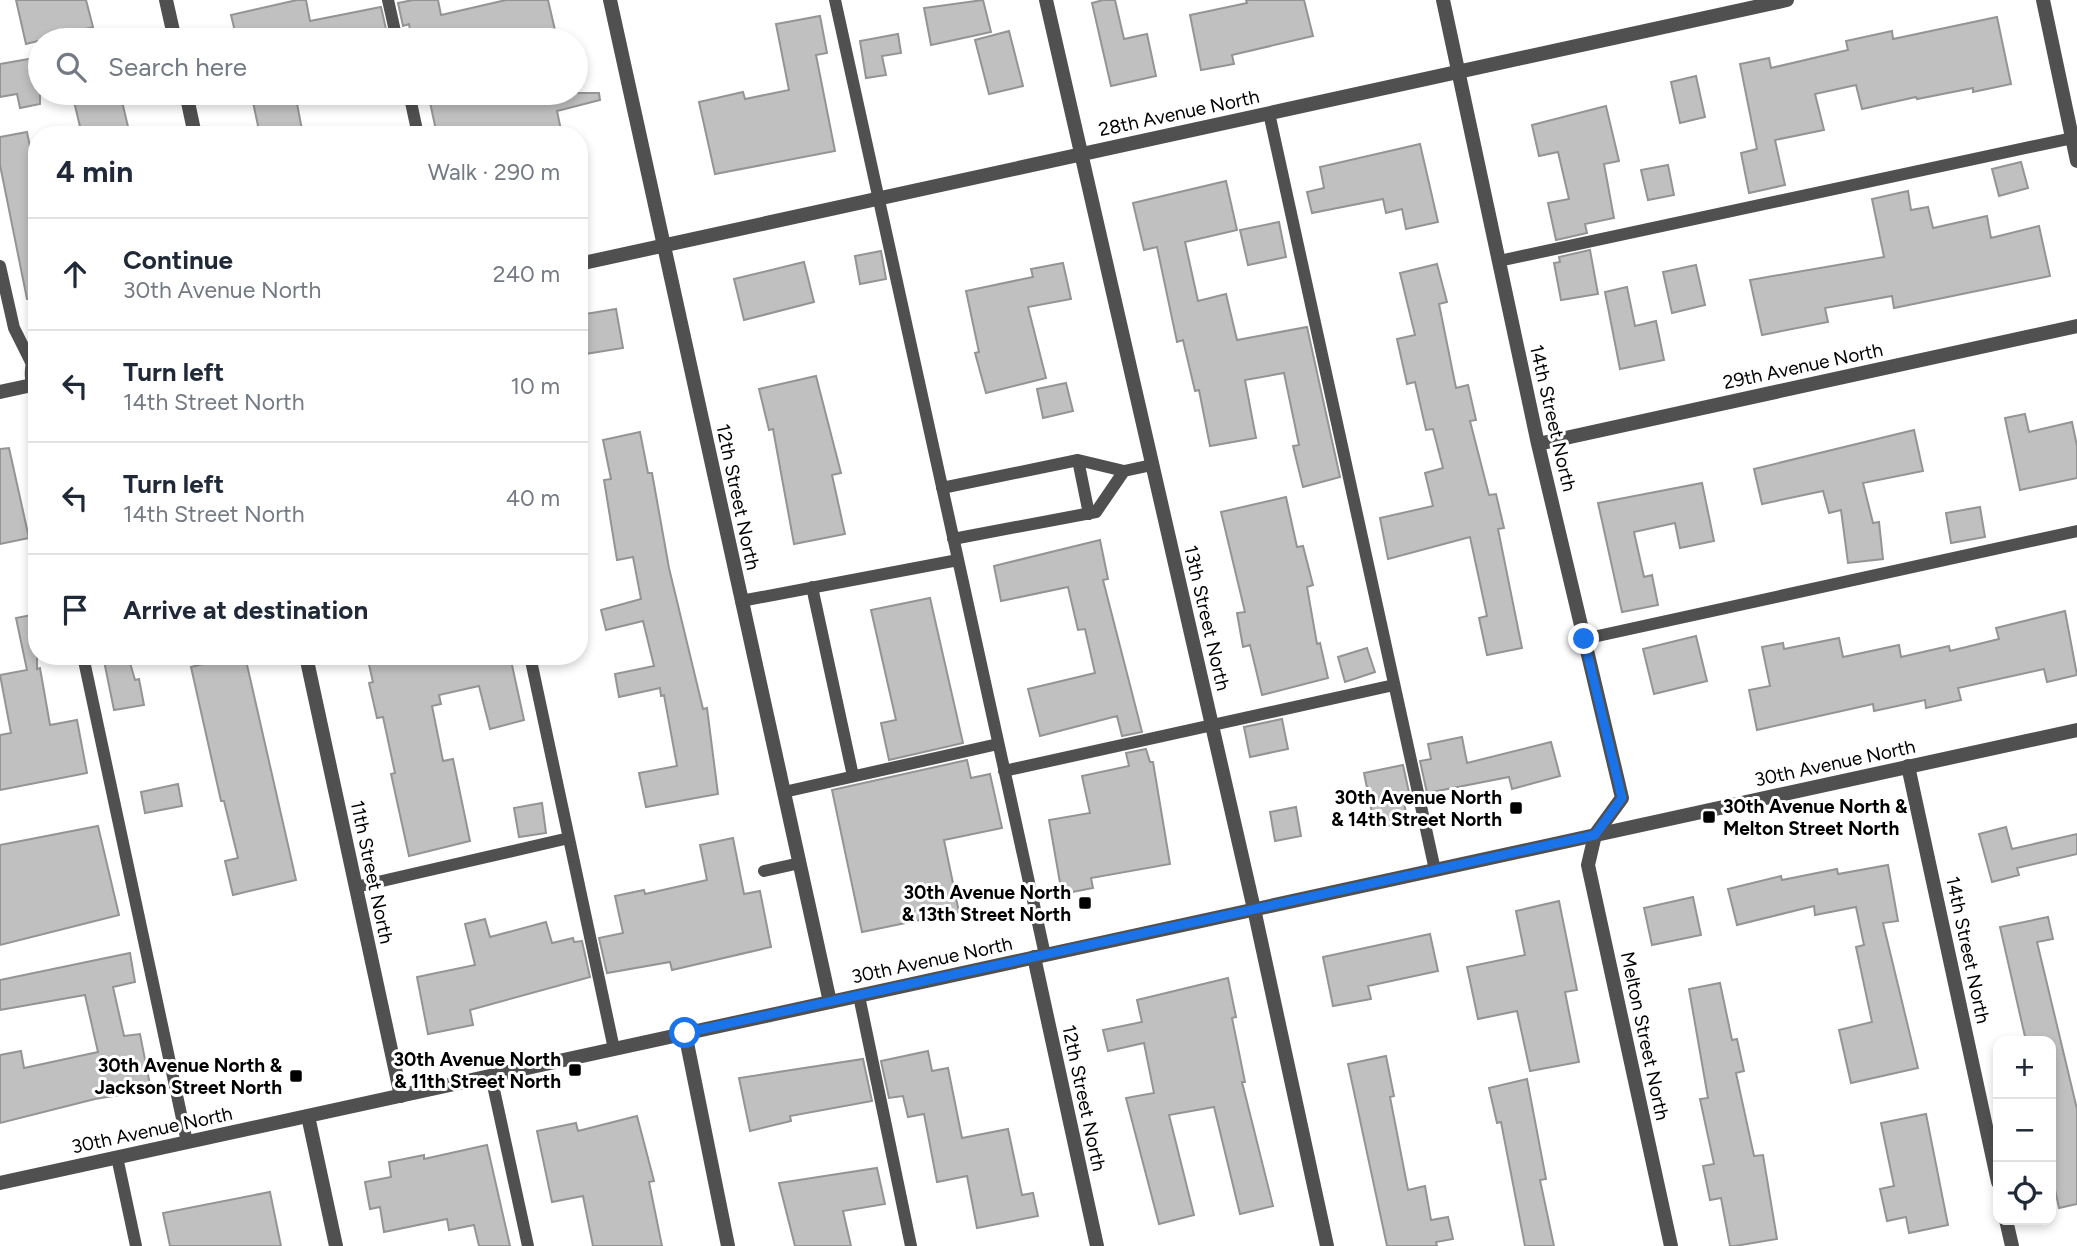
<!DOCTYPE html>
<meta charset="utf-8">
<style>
body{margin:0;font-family:Figtree,sans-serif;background:#f6f6f7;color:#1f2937}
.controls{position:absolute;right:21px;bottom:21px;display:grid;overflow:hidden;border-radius:14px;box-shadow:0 4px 10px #0003}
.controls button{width:63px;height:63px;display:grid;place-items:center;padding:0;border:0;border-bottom:2px solid #e0e1e3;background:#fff;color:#1f2937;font:35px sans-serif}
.stop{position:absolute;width:21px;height:21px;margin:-16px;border:5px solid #1a73e8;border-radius:50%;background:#fff}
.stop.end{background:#1a73e8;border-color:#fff;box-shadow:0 2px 7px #0008}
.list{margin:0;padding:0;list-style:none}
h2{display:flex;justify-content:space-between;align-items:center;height:91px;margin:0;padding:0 28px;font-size:30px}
h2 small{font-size:23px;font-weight:400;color:#747a83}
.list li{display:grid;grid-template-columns:46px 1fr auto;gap:21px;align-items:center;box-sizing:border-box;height:112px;padding:0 28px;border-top:2px solid #e0e1e3}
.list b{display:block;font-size:26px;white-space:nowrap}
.list p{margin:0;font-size:23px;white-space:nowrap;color:#747a83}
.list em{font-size:23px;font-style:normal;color:#747a83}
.icon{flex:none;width:38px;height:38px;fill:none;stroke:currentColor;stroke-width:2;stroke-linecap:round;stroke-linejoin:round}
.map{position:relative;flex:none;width:2077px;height:1246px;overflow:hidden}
.search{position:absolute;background:#fff;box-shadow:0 4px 10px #0003;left:28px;top:28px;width:560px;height:77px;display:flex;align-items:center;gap:18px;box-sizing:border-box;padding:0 24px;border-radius:38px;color:#747a83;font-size:26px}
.panel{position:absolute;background:#fff;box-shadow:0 4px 10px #0003;left:28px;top:126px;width:560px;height:539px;border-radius:28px}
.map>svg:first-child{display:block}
.building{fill:#c0c0c0;stroke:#949494;stroke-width:2}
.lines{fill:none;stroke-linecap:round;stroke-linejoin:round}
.service{stroke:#505050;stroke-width:12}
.minor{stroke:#505050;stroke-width:14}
.tertiary{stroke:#505050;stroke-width:14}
.route{stroke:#1a73e8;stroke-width:9}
.poi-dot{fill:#000;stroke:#fff;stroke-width:2.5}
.labels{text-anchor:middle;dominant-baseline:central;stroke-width:6;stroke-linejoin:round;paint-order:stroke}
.street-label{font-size:19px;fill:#000;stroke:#fff}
.poi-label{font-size:19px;font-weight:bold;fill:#000;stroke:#fff;text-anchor:end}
</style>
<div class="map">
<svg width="2077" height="1246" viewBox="0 0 2077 1246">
<rect width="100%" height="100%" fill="#fff"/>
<path class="building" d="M 16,0 L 86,0 L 93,27 L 26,44 Z
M 297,0 L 306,0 L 310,21 L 381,7 L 386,29 L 330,40 L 237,40 L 231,15 Z
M 413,0 L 438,0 L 441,15 L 506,0 L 548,0 L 555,30 L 511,40 L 412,40 L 409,24 L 403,26 L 398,3 Z
M 983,0 L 991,32 L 931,45 L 924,8 Z
M 1103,0 L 1115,0 L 1124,39 L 1147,34 L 1156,76 L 1111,86 L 1092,3 Z
M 1246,0 L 1304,0 L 1313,36 L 1232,55 L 1234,64 L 1201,70 L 1190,15 L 1247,3 Z
M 820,16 L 827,53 L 816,55 L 835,151 L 715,174 L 699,102 L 743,92 L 745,99 L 789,90 L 776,24 Z
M 1997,17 L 2011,84 L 1973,92 L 1973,88 L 1917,99 L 1916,97 L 1862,109 L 1856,85 L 1815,94 L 1824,130 L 1775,140 L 1785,185 L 1749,193 L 1741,153 L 1757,149 L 1740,64 L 1769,58 L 1771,68 L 1848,50 L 1846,41 L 1892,31 L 1893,39 Z
M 1009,31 L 1023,86 L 989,94 L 975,40 Z
M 898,34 L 901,53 L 882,56 L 886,75 L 866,78 L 860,41 Z
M 40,57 L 40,104 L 20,108 L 17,94 L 0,97 L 0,64 Z
M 1696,76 L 1705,117 L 1680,123 L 1671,82 Z
M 72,93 L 120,93 L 130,135 L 82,135 Z
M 251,93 L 295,93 L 303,135 L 260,135 Z
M 428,93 L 599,93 L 600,100 L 557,111 L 562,135 L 437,135 Z
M 1606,106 L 1619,161 L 1604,164 L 1614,218 L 1585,224 L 1587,233 L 1556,240 L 1548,203 L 1569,199 L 1558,152 L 1539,156 L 1532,125 Z
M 27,132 L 37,180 L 37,298 L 27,299 L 0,165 L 0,137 Z
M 1420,144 L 1438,222 L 1406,229 L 1402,209 L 1386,213 L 1383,199 L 1312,213 L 1307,192 L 1324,188 L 1320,167 Z
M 2021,162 L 2028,188 L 1999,196 L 1992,169 Z
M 1668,165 L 1674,195 L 1648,200 L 1641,170 Z
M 1226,181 L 1237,230 L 1185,242 L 1198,301 L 1226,294 L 1237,340 L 1307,327 L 1340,477 L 1303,487 L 1293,446 L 1299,445 L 1284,373 L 1245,380 L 1256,438 L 1210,446 L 1199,390 L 1195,391 L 1183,340 L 1177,342 L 1157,247 L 1144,250 L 1133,203 Z
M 1908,191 L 1911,210 L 1928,207 L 1933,228 L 1987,216 L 1991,238 L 2039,226 L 2050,276 L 1894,308 L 1892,296 L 1825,308 L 1828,322 L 1762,335 L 1750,280 L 1884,257 L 1872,199 Z
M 1279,222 L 1286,257 L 1248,265 L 1240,230 Z
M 1590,250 L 1598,294 L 1561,300 L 1554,263 L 1560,262 L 1559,257 Z
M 881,251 L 886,279 L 860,284 L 855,256 Z
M 804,262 L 814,302 L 744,320 L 734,279 Z
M 1063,263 L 1071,299 L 1028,307 L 1046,378 L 986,393 L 975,353 L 979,352 L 966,291 L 1033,277 L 1031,269 Z
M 1437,264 L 1447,302 L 1439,304 L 1456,388 L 1468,385 L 1476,420 L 1470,421 L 1489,495 L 1496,494 L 1504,528 L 1498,529 L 1522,648 L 1487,655 L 1479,618 L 1487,616 L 1470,537 L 1388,559 L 1380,518 L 1433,506 L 1425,473 L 1443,468 L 1433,429 L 1426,430 L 1415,382 L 1407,384 L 1397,339 L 1415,335 L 1400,273 Z
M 1696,265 L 1705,305 L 1672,313 L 1663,272 Z
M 1627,287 L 1635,326 L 1656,321 L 1664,360 L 1620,369 L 1605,292 Z
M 616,309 L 623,348 L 579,355 L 579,315 Z
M 816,376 L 841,473 L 832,475 L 845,534 L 794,544 L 773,429 L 769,430 L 759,389 Z
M 1066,383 L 1073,411 L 1043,418 L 1037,389 Z
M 2025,414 L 2029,432 L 2072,422 L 2077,446 L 2077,478 L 2020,490 L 2005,418 Z
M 1914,430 L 1923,471 L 1863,483 L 1873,523 L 1879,522 L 1883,559 L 1848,563 L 1841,510 L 1829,513 L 1823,491 L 1762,504 L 1754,469 Z
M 640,432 L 648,473 L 652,473 L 669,568 L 703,709 L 707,708 L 718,794 L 646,807 L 639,773 L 677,766 L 664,695 L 661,696 L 660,688 L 619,697 L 615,674 L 654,666 L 643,621 L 606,630 L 601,610 L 641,599 L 633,557 L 617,560 L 604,480 L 611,479 L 603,440 Z
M 9,448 L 29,538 L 0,544 L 0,449 Z
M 1702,483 L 1714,541 L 1680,548 L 1675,523 L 1634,532 L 1644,577 L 1652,575 L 1658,605 L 1622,612 L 1598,503 Z
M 1286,497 L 1297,547 L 1303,546 L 1313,585 L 1307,587 L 1317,644 L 1320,643 L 1328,678 L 1262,695 L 1250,645 L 1243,647 L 1237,613 L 1245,612 L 1221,512 Z
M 1980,507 L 1985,537 L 1951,543 L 1946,513 Z
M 1100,540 L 1108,579 L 1103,580 L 1142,732 L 1122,736 L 1117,716 L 1040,736 L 1028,689 L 1095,673 L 1085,629 L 1078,630 L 1068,587 L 1001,601 L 994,566 Z
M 930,598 L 963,743 L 889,760 L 881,723 L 896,720 L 871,610 Z
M 2065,611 L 2077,675 L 2047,682 L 2044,669 L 1958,688 L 1961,700 L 1926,708 L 1925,700 L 1874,711 L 1873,704 L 1757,730 L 1749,690 L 1770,686 L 1762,647 L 1783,643 L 1784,649 L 1839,638 L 1843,657 L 1899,645 L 1901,657 L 1949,646 L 1950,651 L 1999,639 L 1996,628 Z
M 37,614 L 37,669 L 40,668 L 50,725 L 77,720 L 87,773 L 0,790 L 0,735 L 11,733 L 0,675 L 27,670 L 16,618 Z
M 1696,636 L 1707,681 L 1654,694 L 1643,649 Z
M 1367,648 L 1375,672 L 1345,682 L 1338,657 Z
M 103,656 L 128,656 L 135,680 L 139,679 L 144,705 L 114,710 Z
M 236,656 L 245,656 L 296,880 L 233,895 L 225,861 L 238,858 L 224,801 L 221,801 L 191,667 Z
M 367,656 L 440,656 L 441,661 L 465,656 L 510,656 L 524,720 L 490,729 L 479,686 L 439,695 L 441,704 L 432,706 L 443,761 L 453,759 L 470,841 L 409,856 L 391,774 L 395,773 L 383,717 L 377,718 L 369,683 L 373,682 Z
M 1282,719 L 1288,749 L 1250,757 L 1244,727 Z
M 1462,737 L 1467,763 L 1551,742 L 1560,776 L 1512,789 L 1509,777 L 1427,793 L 1420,761 L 1431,759 L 1428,744 Z
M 1146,749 L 1150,762 L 1153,762 L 1170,864 L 1091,878 L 1093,888 L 1062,894 L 1049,820 L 1090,813 L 1082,776 L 1129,766 L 1126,753 Z
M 967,760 L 971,778 L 990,774 L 1002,828 L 944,840 L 959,912 L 862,932 L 832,790 Z
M 1403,765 L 1410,797 L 1403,798 L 1408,822 L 1375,828 L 1364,773 Z
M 178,784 L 182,806 L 145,813 L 141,792 Z
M 542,803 L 546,833 L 519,837 L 514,808 Z
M 1296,807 L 1301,836 L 1275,841 L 1270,812 Z
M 98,826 L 119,915 L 0,945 L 0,845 Z
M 2006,827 L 2012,849 L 2077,834 L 2077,854 L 2017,868 L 2019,875 L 1992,882 L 1979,834 Z
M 733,838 L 744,894 L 760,891 L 771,947 L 672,970 L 670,962 L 607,973 L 599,938 L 623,933 L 615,896 L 644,890 L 645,894 L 707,880 L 700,845 Z
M 1888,865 L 1898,921 L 1883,923 L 1918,1068 L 1851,1083 L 1839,1030 L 1872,1022 L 1856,947 L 1864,945 L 1856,907 L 1815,915 L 1814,906 L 1737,925 L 1728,889 L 1781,876 L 1782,880 L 1837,869 L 1838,874 Z
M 1693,897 L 1701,935 L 1652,945 L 1644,908 Z
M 1559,901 L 1577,990 L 1565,992 L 1579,1062 L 1530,1071 L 1517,1011 L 1478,1019 L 1467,967 L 1525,955 L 1516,911 Z
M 2048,917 L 2053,939 L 2037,942 L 2077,1109 L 2077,1204 L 2059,1208 L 2051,1171 L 2051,1041 L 2026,1041 L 2000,927 Z
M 485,919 L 490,937 L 546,922 L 552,943 L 573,938 L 574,942 L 582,941 L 590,977 L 470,1010 L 473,1025 L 428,1034 L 417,977 L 475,965 L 465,924 Z
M 1430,934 L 1438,971 L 1368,986 L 1371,999 L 1333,1006 L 1323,957 Z
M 130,953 L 135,982 L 113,987 L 124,1036 L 140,1034 L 151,1090 L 95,1099 L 0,1123 L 0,1055 L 21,1051 L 24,1068 L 98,1052 L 85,995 L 0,1010 L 0,980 Z
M 1228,978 L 1236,1017 L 1232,1018 L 1245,1082 L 1242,1082 L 1273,1206 L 1240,1214 L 1214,1107 L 1169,1115 L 1194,1215 L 1159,1224 L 1126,1098 L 1154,1093 L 1144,1043 L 1108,1051 L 1103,1030 L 1142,1022 L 1137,1000 Z
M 1720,983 L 1732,1040 L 1737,1039 L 1744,1071 L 1736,1073 L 1754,1156 L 1763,1155 L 1777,1239 L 1735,1246 L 1730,1246 L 1721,1198 L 1710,1200 L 1703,1166 L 1714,1164 L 1700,1099 L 1708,1098 L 1689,989 Z
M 928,1051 L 932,1071 L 948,1068 L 962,1138 L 1008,1129 L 1022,1195 L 1033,1193 L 1038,1216 L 977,1228 L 967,1176 L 937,1182 L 924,1114 L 908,1117 L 903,1096 L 889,1098 L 881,1061 Z
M 1386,1056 L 1394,1096 L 1390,1097 L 1408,1190 L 1425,1186 L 1431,1220 L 1448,1217 L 1453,1239 L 1436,1242 L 1437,1246 L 1387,1246 L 1348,1064 Z
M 863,1059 L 872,1101 L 790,1116 L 791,1121 L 750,1131 L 739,1078 Z
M 1527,1079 L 1546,1179 L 1540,1180 L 1554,1246 L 1525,1246 L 1501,1122 L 1497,1123 L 1489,1088 Z
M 1926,1114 L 1948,1225 L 1909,1233 L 1906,1217 L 1887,1221 L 1880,1189 L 1894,1186 L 1881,1123 Z
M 637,1116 L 654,1181 L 649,1182 L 662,1246 L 593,1246 L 583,1196 L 552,1202 L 537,1131 L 576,1123 L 578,1131 Z
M 487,1145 L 510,1246 L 479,1246 L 474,1225 L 449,1230 L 447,1219 L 384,1232 L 380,1207 L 370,1209 L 365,1182 L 391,1177 L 389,1162 L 424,1155 L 424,1159 Z
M 877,1168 L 885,1204 L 843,1211 L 851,1246 L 795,1246 L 779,1183 Z
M 270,1192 L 281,1246 L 170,1246 L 163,1213 Z"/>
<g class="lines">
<path class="service" d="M 388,0 L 397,40
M 835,0 L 1045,955
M 409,93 L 418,135
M 1269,113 L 1435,870
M 1499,261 L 2077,137
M 0,266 L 14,328 L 32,364
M 37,424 L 37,440
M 1078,460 L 1089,514
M 942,488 L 1078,460 L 1124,471 L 1152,465
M 953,539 L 1096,512 L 1124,471
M 812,587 L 853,776
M 741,601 L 958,560
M 1584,639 L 2077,531
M 83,656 L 187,1142
M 530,656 L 614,1049
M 1004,771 L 1394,685
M 784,792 L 998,744
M 764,871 L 800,863
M 356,887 L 569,838
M 859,996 L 911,1246
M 491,1076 L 528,1246
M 117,1157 L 136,1246"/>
<path class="minor" d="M 166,0 L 175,40
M 610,0 L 830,1002
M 1046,0 L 1254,909 L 1327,1246
M 1443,0 L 1538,444 L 1622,798 L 1595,835 L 1588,865 L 1671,1246
M 2043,0 L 2077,161
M 186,93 L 195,135
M 579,264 L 1787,0
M 37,351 C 31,365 29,380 37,394
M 0,392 L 32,385
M 1538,444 L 2077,326
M 306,656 L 401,1096
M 1908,766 L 1998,1182
M 1034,957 L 1097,1246
M 685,1033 L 728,1246
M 308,1116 L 336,1246
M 2006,1220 L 2012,1246"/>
<path class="tertiary" d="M 0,1183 L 2077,730"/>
</g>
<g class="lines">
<path class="route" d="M 685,1033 L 1595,835 L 1622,798 L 1584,639"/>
</g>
<g class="poi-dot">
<rect x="1509" y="801" width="14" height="14" rx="3.5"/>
<rect x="1702" y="810" width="14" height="14" rx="3.5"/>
<rect x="1078" y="896" width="14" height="14" rx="3.5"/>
<rect x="568" y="1063" width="14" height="14" rx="3.5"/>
<rect x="289" y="1069" width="14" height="14" rx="3.5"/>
</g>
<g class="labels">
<g class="street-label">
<text transform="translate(1179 113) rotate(-12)">28th Avenue North</text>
<text transform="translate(1803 366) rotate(-12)">29th Avenue North</text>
<text transform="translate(1553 418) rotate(77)">14th Street North</text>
<text transform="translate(738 497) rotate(78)">12th Street North</text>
<text transform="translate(1207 618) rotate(77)">13th Street North</text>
<text transform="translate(1835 763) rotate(-12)">30th Avenue North</text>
<text transform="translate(372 872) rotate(78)">11th Street North</text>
<text transform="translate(1968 950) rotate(78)">14th Street North</text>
<text transform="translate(932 960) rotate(-12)">30th Avenue North</text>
<text transform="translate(1645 1036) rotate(78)">Melton Street North</text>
<text transform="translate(1084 1098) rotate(78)">12th Street North</text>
<text transform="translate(152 1130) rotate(-12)">30th Avenue North</text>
</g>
<g class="poi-label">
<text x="1502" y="797">30th Avenue North<tspan x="1502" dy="22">&amp; 14th Street North</tspan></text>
<text x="1723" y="806" text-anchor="start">30th Avenue North &amp;<tspan x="1723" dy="22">Melton Street North</tspan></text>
<text x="1071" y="892">30th Avenue North<tspan x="1071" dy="22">&amp; 13th Street North</tspan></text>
<text x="561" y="1059">30th Avenue North<tspan x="561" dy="22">&amp; 11th Street North</tspan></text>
<text x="282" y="1065">30th Avenue North &amp;<tspan x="282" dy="22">Jackson Street North</tspan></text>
</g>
</g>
</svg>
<div class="controls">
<button>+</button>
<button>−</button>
<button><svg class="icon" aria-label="locate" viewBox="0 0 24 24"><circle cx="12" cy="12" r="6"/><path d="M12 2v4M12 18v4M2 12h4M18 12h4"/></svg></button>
</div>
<div class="stop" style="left:685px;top:1033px"></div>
<div class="stop end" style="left:1584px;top:639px"></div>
<div class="search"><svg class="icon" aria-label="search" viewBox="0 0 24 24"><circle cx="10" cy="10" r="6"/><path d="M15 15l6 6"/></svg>Search here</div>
<section class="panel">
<h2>4 min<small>Walk · 290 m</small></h2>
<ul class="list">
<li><svg class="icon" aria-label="ahead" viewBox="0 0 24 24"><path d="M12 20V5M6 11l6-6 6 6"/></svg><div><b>Continue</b><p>30th Avenue North</p></div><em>240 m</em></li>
<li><svg class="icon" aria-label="left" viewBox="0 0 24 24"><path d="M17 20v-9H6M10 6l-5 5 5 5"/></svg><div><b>Turn left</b><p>14th Street North</p></div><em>10 m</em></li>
<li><svg class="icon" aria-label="left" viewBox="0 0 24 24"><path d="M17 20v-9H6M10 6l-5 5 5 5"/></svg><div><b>Turn left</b><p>14th Street North</p></div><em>40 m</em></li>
<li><svg class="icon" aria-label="arrive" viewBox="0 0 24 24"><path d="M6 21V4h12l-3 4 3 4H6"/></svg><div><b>Arrive at destination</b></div></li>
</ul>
</section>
</div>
